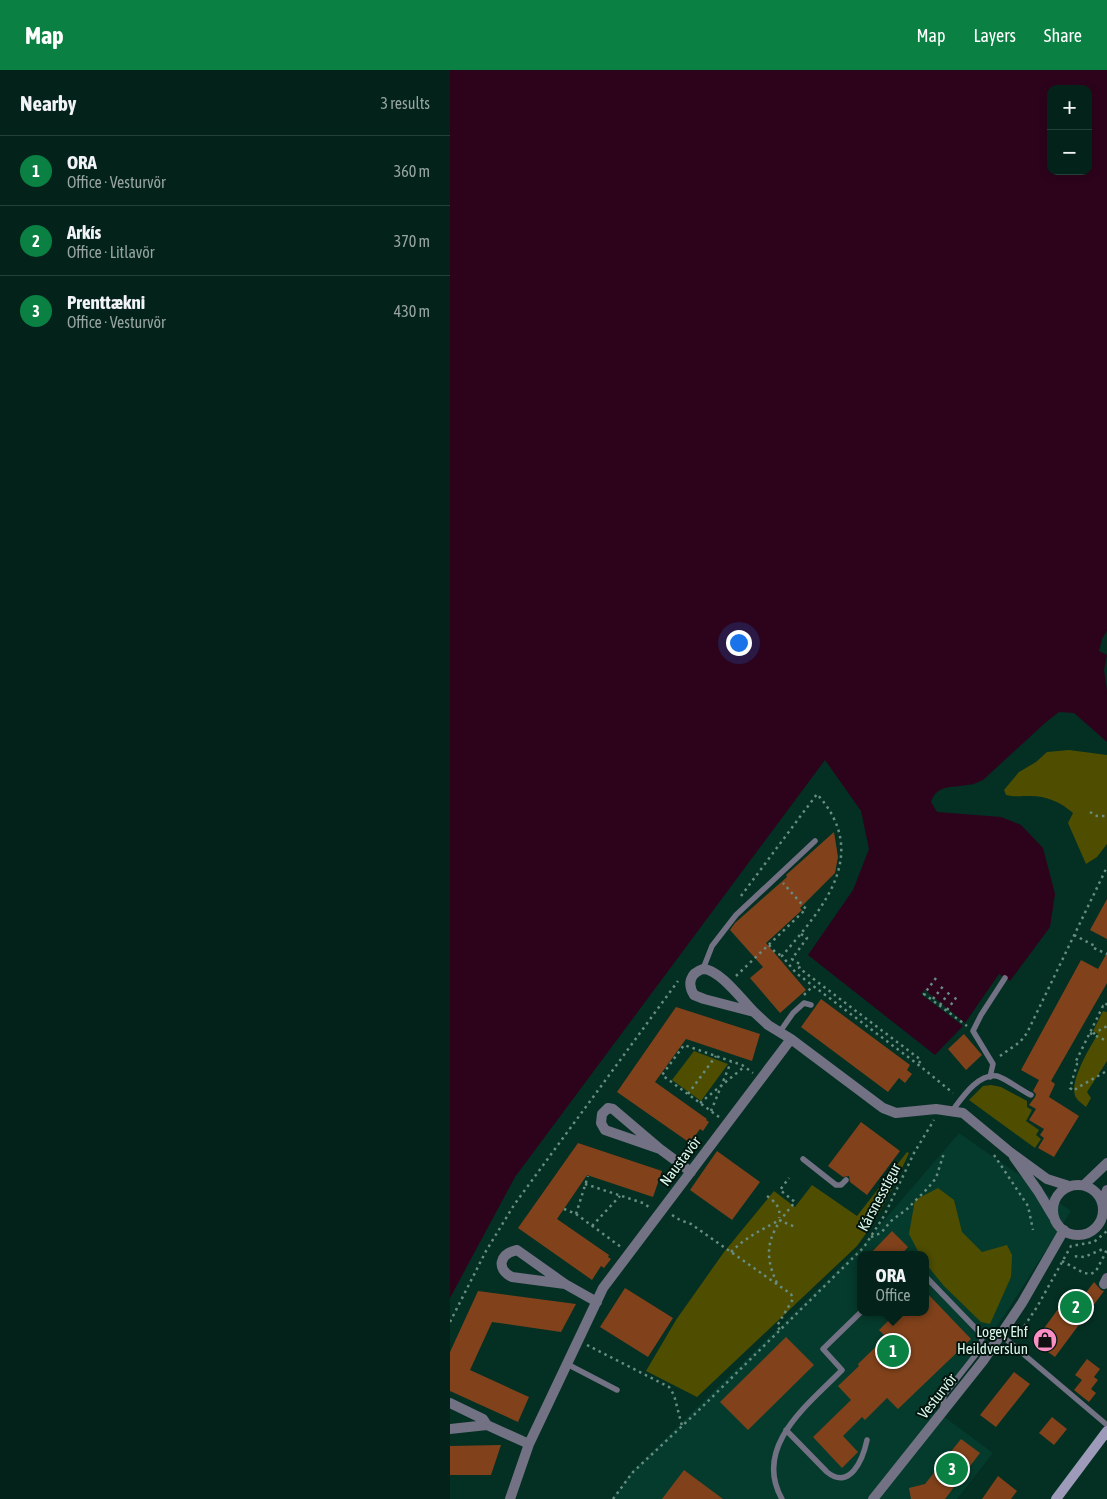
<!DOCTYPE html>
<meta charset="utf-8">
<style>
body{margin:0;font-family:"Asap Condensed",sans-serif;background:#0d2b23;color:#f1f3f6}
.controls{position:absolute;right:15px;top:15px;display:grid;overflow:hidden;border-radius:10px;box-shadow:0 2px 8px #0003}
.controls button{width:45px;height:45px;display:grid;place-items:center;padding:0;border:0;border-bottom:1px solid #244039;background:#03231a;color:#f1f3f6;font:25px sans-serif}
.you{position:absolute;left:288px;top:572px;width:18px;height:18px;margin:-12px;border:4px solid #fff;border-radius:50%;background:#1a73e8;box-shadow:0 0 0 8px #1a73e833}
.badge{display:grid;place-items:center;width:32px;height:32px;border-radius:50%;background:#0b8043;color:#fff;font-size:16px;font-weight:700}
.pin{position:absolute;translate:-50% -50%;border:2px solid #fff;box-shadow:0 1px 5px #0006}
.popup{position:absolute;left:407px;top:1181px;width:72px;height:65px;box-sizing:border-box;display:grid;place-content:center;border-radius:10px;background:#03231a;filter:drop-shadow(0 1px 4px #0005);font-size:16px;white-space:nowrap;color:#97a4a2}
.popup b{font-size:19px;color:#f1f3f6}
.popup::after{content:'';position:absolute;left:50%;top:100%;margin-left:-10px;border:10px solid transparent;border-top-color:#03231a}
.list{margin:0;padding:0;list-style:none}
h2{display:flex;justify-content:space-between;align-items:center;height:65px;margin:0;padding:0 20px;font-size:21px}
h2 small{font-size:16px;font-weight:400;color:#97a4a2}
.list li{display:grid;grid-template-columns:32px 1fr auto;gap:15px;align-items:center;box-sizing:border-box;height:70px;padding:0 20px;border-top:1px solid #244039}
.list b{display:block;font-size:19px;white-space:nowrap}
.list p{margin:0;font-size:16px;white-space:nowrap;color:#97a4a2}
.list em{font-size:16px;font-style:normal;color:#97a4a2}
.map{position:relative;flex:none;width:657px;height:1429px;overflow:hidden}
header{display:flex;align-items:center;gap:30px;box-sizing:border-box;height:70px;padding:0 25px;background:#0b8043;color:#fff}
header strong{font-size:24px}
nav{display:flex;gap:28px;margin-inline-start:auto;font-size:18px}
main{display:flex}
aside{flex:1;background:#03231a}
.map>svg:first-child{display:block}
.built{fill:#053b2c;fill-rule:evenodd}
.green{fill:#4f4e00}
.water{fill:#2d031c;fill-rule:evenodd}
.pier{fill:#042f23}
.building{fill:#81421b}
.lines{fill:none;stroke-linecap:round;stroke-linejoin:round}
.path{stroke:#678c80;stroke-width:2.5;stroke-dasharray:2.5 4;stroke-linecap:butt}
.lane{stroke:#737184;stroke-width:5.5}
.street{stroke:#737184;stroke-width:10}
.secondary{stroke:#9d9bb9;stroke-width:10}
.labels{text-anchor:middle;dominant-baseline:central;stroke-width:4;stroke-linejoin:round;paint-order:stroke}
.street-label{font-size:15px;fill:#dbf7eb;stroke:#01150e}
.poi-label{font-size:15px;fill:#dbf7eb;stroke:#01150e;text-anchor:end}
</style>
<header>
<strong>Map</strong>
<nav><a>Map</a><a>Layers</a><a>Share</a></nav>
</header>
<main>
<aside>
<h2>Nearby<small>3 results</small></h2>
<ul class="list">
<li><span class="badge">1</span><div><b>ORA</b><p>Office · Vesturvör</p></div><em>360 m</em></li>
<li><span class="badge">2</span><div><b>Arkís</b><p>Office · Litlavör</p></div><em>370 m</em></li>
<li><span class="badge">3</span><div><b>Prenttækni</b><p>Office · Vesturvör</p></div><em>430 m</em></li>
</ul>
</aside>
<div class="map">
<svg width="657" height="1429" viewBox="0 0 657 1429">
<rect width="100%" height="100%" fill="#042f23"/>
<path class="built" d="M 509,1063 L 621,1141 L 554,1246 L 485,1340 L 543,1383 L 507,1429 L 162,1429 L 181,1402 L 412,1176 ZM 410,1185 L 476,1185 L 476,1242 L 410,1242 Z"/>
<path class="green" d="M 619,680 L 657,685 L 657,774 L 647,787 L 636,794 L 618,753 L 623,743 C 610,731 594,725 576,726 C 568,726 564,727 556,725 L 554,720 L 569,702 L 586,692 L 597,682 Z
M 653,941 L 657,942 L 657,991 L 637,1022 L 641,1028 L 636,1037 C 633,1034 629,1032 627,1029 C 616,1016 640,977 648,964 L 643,961 Z
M 244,981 L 278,994 L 251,1031 L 222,1010 Z
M 541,1015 L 551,1017 L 577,1031 L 577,1037 L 582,1040 L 576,1051 L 589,1060 L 586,1065 L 591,1069 L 585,1078 L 519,1030 L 533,1016 Z
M 457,1082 L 459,1083 C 444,1116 429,1147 407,1176 L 247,1327 L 196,1301 L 226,1250 L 274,1182 L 324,1121 L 345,1137 L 362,1115 L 407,1146 Z
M 488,1118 L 504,1130 L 512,1162 L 532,1182 L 557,1175 L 562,1185 L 561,1207 L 540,1254 L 531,1252 L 494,1216 L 476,1194 L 476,1185 L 470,1185 L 459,1164 L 465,1130 Z"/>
<path class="water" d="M 0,0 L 657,0 L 657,561 L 652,569 L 649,581 L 657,585 L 654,600 L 657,620 L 657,672 L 624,643 L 609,642 L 595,653 L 533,710 C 528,712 523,715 517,715 C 502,718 487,714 481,732 L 487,742 L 551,747 L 571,755 L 593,778 L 605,824 L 600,857 L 560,911 L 549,904 L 513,956 L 485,985 L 358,885 L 403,820 L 419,779 L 411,741 L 375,690 L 65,1107 L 0,1228 ZM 601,19 L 638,19 L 638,101 L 601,101 Z"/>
<path class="pier" d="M 475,920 L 515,953 L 513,956 L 471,924 Z"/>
<path class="building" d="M 384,762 L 388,787 L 385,803 L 350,838 L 352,840 L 316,873 L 356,920 L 330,943 L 300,908 L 313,897 L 280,860 L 285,853 L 337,807 L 336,805 Z
M 657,829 L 657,869 L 640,860 Z
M 657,883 L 657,913 L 601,1011 L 605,1014 L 599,1027 L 629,1046 L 604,1087 L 588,1078 L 594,1068 L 590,1065 L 594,1059 L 579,1050 L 586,1039 L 579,1035 L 585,1027 L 586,1024 L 583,1021 L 589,1010 L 571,1000 L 631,890 L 648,899 Z
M 371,929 L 460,995 L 457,1000 L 462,1004 L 455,1013 L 449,1008 L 438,1022 L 351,957 Z
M 226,937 L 310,964 L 302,991 L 236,969 L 205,1012 L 257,1049 L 256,1050 L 259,1052 L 253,1061 L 250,1059 L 240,1073 L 167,1022 Z
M 514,964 L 532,985 L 516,1000 L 498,979 Z
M 411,1052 L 450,1081 L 417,1125 L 400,1112 L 399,1106 L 393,1107 L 378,1096 Z
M 128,1073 L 212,1101 L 203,1127 L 137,1105 L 107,1149 L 159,1185 L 158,1187 L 161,1189 L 154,1198 L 151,1196 L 142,1210 L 68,1158 Z
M 267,1081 L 310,1112 L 282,1150 L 240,1120 Z
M 442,1161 L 458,1177 L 451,1185 L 419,1185 Z
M 644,1212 L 651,1220 L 654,1221 L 605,1287 L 584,1272 L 622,1220 L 632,1228 Z
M 175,1218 L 223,1248 L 198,1287 L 150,1257 Z
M 28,1221 L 126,1234 L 111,1262 L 42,1252 L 20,1300 L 79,1327 L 68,1352 L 0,1321 L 0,1282 Z
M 476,1222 L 521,1269 L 448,1339 L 437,1328 L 415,1350 L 412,1347 L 393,1366 L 408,1382 L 392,1398 L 363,1367 L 401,1330 L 388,1316 L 409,1296 L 408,1294 L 436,1267 L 429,1260 L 439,1250 L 432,1242 L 476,1242 Z
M 336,1267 L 364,1295 L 298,1360 L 270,1332 Z
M 637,1289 L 650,1299 L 644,1307 L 648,1310 L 641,1319 L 646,1323 L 639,1332 L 624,1320 L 632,1310 L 625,1305 Z
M 564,1302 L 580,1314 L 546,1357 L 530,1345 Z
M 602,1347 L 617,1359 L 604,1375 L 589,1363 Z
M 511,1369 L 530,1383 L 495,1429 L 461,1429 L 459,1418 L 475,1414 Z
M 51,1375 L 41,1405 L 0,1405 L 0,1376 Z
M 234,1400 L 273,1429 L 212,1429 Z
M 548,1406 L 567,1421 L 561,1429 L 532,1429 Z"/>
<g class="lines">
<path class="path" d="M 640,742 L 647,746 L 657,746
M 291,826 L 367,724 C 421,784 374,837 332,886 L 346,903 L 470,996 L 503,1023
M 351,864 L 357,868 L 342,889 L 351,895 L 349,898 L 471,990 L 468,995
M 624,865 L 645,876 L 644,878 L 657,884
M 319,875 L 325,882 L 332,886
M 286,906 L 356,839 L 333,813
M 486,908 L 474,924 L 517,956
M 354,925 L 363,916
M 483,929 L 494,915
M 490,935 L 501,920
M 497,940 L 508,925
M 640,963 L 657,971
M 643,964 L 657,956
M 550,986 L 570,972 L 577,963 L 657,797
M 655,1002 L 627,1018 L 624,1021 L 620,1018 L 627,994 L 625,993 L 653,936 L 655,937 L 657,933
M 238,1024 L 266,986
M 250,1033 L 294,997
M 261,1041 L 281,992
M 269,1047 L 212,1005 L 234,975 L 292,995 L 303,1003
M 544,1085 L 578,1136 L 583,1160
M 135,1114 L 193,1133 L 199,1137
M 317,1126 C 325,1132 331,1137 329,1148
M 114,1139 L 126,1144 L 171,1177
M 126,1144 L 138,1106
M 222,1145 L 230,1150 L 241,1154 L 341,1224 L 343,1229 L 327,1256 L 330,1260
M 329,1150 L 345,1157
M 142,1156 L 170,1126
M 421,1167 L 431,1163 L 441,1151 L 457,1139 L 478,1118 L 486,1108 L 494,1083
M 281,1182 C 295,1168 311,1160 328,1151
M 612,1191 L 634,1203 L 641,1204 L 646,1201 L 656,1182 L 653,1179 L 634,1187 L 623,1186
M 327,1213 C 310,1178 322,1159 345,1132 L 330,1120 L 339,1108
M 0,1252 L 36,1181 L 64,1135 L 228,911
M 567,1267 L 587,1237 L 621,1176 L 644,1172 L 657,1161
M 137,1275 L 219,1317 L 224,1325 L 232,1356
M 163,1429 L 183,1402 L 246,1343 L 414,1177 L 434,1146 L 464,1083 L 484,1050"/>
<path class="lane" d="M 253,899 L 262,876 L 286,845 L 365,771
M 329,963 L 343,943 L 354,933 L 361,935
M 540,1007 L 543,994 L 523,961 L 531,945 L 555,908
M 502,1041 C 512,1028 528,1003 547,1006 C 555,1008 572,1021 581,1025
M 353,1089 L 386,1115 L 391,1115 L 396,1110
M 476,1207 L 532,1265 L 531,1278 L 494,1325 L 493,1338
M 551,1265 L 657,1355
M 117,1294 L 167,1320
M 336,1360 L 377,1402 C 400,1421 413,1389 417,1370
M 332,1429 C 302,1376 359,1334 392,1300 L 373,1279 L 411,1242"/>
<path class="street" d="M 253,899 C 269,899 292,930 304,942 L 254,929 L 244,925 C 237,914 240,903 253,899 Z
M 304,942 L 318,955 L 341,969 L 433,1038 L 446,1043 L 486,1039 L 513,1043 L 560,1082 L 597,1109 L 619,1116
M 210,1079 L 155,1060 L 151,1053 L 152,1044 L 158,1038 L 163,1039 L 210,1079 L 241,1102
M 564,1087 L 588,1121 L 603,1146
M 634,1115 L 657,1093
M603 1140a25 25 0 1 1 50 0a25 25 0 1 1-50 0Z
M 652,1133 L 657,1120
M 115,1214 L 62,1207 C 46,1199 49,1184 67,1180 L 115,1214 L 147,1232
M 654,1214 L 657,1208
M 0,1333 L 33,1349 L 37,1355 L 0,1359
M 37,1355 L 79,1374
M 60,1429 L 79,1374 L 153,1218 L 341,969
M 423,1429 L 533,1291 L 572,1233 L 614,1160"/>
<path class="secondary" d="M 606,1429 L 657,1361"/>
</g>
<defs>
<g id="shop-disc" transform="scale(1.25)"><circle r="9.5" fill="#fa8fc6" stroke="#01150e"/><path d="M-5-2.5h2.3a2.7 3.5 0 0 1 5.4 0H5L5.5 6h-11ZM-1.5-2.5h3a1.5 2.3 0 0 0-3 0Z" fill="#111"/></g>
</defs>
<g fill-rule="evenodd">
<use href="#shop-disc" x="595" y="1270"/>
</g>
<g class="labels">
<g class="street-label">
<text transform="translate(230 1091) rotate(-53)">Naustavör</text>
<text transform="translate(429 1127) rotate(-62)">Kársnesstígur</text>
<text transform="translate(487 1326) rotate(-52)">Vesturvör</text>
</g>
<g class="poi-label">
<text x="578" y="1261">Logey Ehf<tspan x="578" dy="17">Heildverslun</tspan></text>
</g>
</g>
</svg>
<div class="controls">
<button>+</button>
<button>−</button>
</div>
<div class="you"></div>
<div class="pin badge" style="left:443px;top:1281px">1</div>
<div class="popup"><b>ORA</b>Office</div>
<div class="pin badge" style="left:626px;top:1237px">2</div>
<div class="pin badge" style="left:502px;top:1399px">3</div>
</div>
</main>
